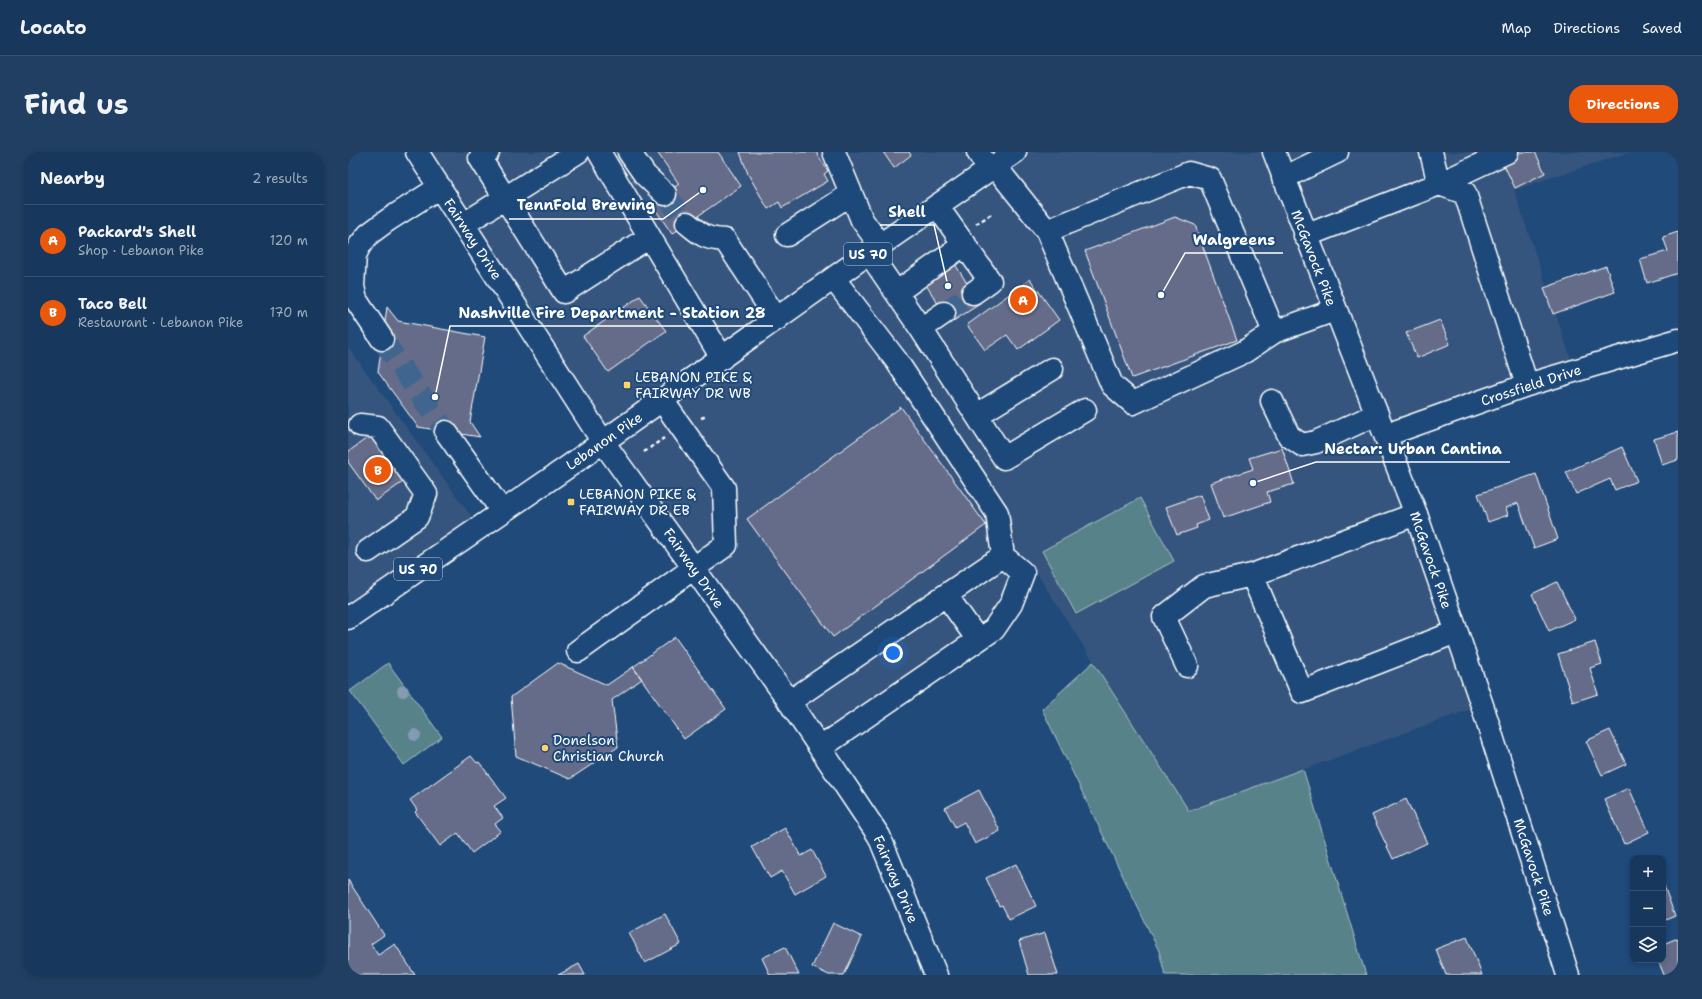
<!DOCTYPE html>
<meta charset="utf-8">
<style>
body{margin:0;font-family:"Shantell Sans",sans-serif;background:#203f62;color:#f1f3f6}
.controls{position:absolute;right:12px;bottom:12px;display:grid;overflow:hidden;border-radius:8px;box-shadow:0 2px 6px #0003}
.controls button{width:36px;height:36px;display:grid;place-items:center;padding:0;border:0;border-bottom:1px solid #365272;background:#17385c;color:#f1f3f6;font:20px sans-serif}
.you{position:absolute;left:545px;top:501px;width:14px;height:14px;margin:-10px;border:3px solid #fff;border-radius:50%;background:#1a73e8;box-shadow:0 0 0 6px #1a73e833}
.badge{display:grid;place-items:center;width:26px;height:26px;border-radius:50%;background:#ea580c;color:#fff;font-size:13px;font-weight:700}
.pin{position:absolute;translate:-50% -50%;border:2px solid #fff;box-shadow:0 1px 4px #0006}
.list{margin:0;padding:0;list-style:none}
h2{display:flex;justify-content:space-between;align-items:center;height:52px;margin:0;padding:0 16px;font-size:17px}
h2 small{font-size:13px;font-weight:400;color:#9eacbb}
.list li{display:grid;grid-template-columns:26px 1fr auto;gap:12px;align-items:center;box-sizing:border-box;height:72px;padding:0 16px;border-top:1px solid #365272}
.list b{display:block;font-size:15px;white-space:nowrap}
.list p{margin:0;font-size:13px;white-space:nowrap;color:#9eacbb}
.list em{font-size:13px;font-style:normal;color:#9eacbb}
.icon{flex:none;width:22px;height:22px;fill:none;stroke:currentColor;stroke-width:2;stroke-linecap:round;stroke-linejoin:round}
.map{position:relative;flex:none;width:1330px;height:823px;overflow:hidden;border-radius:16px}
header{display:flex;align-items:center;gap:24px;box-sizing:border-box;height:56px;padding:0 20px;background:#17385c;border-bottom:1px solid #365272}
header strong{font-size:19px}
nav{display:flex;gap:22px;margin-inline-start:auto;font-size:14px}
.intro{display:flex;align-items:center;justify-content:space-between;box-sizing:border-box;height:96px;padding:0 24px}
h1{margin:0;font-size:28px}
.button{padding:10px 18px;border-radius:16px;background:#ea580c;color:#fff;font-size:14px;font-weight:700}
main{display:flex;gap:24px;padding:0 24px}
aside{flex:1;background:#17385c;border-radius:16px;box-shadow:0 2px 6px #0003}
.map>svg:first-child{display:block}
.built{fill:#34547e}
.green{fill:#598289;stroke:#acc0c4}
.building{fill:#656c89;stroke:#fff}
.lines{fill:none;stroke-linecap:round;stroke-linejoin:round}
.minor-tunnel{stroke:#41658e;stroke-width:22;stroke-dasharray:22 11;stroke-linecap:butt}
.minor-casing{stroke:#fff;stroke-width:25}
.major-casing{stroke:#fff;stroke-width:25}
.path{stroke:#fff;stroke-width:2.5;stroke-dasharray:4 3;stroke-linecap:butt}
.minor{stroke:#1f4a7a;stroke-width:22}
.major{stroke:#1f4a7a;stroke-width:22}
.tree{fill:#849cb3}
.poi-dot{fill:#ffd166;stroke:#1f4a7a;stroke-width:1.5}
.labels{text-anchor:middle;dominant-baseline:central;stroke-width:4;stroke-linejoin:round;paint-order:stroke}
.shield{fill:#1f4a7a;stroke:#bcc9d7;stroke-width:1}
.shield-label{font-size:13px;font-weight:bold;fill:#fff}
.street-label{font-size:14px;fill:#fff;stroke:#1f4a7a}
.poi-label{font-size:14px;fill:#fff;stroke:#1f4a7a;text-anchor:start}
.leader{fill:none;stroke:#fff;stroke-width:1.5}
.callout-dot{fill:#fff;stroke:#1f4a7a;stroke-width:1.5}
.callout-label{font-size:15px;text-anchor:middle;font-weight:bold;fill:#fff;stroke:#1f4a7a;stroke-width:4;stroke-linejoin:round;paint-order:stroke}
</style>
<header>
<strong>Locato</strong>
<nav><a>Map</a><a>Directions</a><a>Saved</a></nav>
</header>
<div class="intro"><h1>Find us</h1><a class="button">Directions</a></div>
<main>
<aside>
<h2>Nearby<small>2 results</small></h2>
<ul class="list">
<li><span class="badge">A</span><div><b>Packard's Shell</b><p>Shop · Lebanon Pike</p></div><em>120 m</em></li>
<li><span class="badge">B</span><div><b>Taco Bell</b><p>Restaurant · Lebanon Pike</p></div><em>170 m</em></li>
</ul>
</aside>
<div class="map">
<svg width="1330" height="823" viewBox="0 0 1330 823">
<rect width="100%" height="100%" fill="#1f4a7a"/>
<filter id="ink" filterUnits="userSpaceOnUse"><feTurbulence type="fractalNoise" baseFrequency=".025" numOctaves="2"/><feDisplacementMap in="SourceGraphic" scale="8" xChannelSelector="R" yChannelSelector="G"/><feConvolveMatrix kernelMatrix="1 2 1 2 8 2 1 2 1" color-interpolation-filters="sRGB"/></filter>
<g filter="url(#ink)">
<path class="built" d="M 69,0 L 1282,0 L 1166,38 L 1227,219 L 1047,280 L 1134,553 L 841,659 L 686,417 L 666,471 L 475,601 Z
M 0,195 L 131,375 L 0,466 Z"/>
<path class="green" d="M 792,346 L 826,409 L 728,462 L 694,399 Z
M 745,510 L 841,659 L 955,617 L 1018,823 L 817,823 L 811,799 L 694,557 Z
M 40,511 L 94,585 L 56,613 L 2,539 Z"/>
<path class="building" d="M 309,0 L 370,0 L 393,34 L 324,82 L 303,51 L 331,32 Z
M 392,0 L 468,0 L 480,19 L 476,22 L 480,29 L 434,56 L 431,50 L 420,57 L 400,22 Z
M 535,0 L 561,0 L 563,3 L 546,16 Z
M 1160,0 L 1187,0 L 1197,21 L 1167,36 L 1156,13 Z
M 827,65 L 847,73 L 889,188 L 784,226 L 737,99 Z
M 1330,80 L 1330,121 L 1299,131 L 1292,107 L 1320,99 L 1315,85 Z
M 605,109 L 632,152 L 602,171 L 575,128 Z
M 1258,114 L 1267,140 L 1205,162 L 1196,136 Z
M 682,127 L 711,168 L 670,198 L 659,183 L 637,198 L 619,173 Z
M 292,144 L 318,179 L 260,220 L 235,184 Z
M 39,155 L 50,169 L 137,185 L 122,270 L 132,285 L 70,275 L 30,220 Z
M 1092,168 L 1102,192 L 1069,206 L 1058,181 Z
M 553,255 L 638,373 L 485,485 L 399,367 Z
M 1330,280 L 1330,308 L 1314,313 L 1306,287 Z
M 26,281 L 59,327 L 28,349 L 0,310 L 0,300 Z
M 1274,295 L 1289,329 L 1267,338 L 1262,327 L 1228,342 L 1218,320 Z
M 934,296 L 946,332 L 919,340 L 922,350 L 875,366 L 863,331 L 905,317 L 901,306 Z
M 1188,322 L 1210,387 L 1186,396 L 1170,351 L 1158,356 L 1160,363 L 1140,370 L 1130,342 Z
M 852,343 L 861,368 L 848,373 L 849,376 L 829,383 L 818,355 Z
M 1209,430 L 1227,467 L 1201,479 L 1184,442 Z
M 327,485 L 378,557 L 336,587 L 285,515 Z
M 1247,490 L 1254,512 L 1242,516 L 1250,542 L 1225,550 L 1210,502 Z
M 210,511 L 259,533 L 285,515 L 294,527 L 264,548 L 270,595 L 222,627 L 168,604 L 163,545 Z
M 1262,578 L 1278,612 L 1254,623 L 1238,589 Z
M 123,604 L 129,611 L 131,610 L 158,646 L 146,654 L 155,666 L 147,672 L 153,679 L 124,701 L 110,681 L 92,694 L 67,660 L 69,658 L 62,648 Z
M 1281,636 L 1301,680 L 1276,692 L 1256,647 Z
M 631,638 L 652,679 L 627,692 L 616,670 L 607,675 L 597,656 Z
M 1058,647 L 1079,691 L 1045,707 L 1024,663 Z
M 437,676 L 453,704 L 464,698 L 478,724 L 447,742 L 434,719 L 422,726 L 404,695 Z
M 668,712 L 688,754 L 661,767 L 654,753 L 651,754 L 638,726 Z
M 0,728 L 36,783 L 23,792 L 30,803 L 47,792 L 67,823 L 0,823 Z
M 1315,731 L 1327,764 L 1315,769 Z
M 317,762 L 333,792 L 297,811 L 281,781 Z
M 485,771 L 514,785 L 496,823 L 481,823 L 464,815 Z
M 697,781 L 710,823 L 681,823 L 671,789 Z
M 1119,785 L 1134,823 L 1098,823 L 1088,797 Z
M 1330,786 L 1330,823 L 1316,823 L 1310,808 L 1315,808 L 1315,792 Z
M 437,795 L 451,823 L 422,823 L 414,806 Z
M 231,812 L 237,823 L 210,823 Z"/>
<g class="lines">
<path class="minor-tunnel" d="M 317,42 L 339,71
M 596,161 L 625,141
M 34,187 L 98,280"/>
<g class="minor-casing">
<path id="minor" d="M 69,0 L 255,290 L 434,539 L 531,684 L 588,823
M 140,0 L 132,6 L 216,140 L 301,85
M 251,0 L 374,206
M 281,0 L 297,23 L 317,42
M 486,0 L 514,68 L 532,93
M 630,0 L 641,18
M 1083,0 L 1091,32 L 1117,41 L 1179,233
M 647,14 L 699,79 L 764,233 L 785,251 L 896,200 L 926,180 L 862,27 L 841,21 L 699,79
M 935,26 L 989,0
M 589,54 L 642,129 L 625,141
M 339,71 C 353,83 358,87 377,88 L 429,167
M 116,72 L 230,0
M 439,83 L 503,42
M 957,84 L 1091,32 L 1159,0
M 521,101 L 573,177 L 596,161
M 549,140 L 617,92
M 573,177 L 656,306 L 737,258
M 926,180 L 987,158
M 34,187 L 8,148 L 5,134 L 7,103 L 12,93 L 21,82 L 40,68 L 92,35
M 924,249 L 941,284 L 954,293 L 968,290 L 1029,262
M 629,263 L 704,217
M 12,273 L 30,275 L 78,342 L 69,365 L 20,399
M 98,280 L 154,359
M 1038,283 L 1179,233 L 1330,188
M 1068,362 L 904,423 L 954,540 L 1108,480
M 598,443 L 630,488
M 230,499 L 378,393 L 376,336 L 314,248
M 839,514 L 816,465 L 856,434 L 904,423
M 441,550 L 655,404 L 649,361 L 548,208 L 486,127
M 472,596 L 646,477 L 663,452 L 675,421 L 655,404"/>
</g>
<g class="major-casing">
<path id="major" d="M 926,0 L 1068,362 L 1134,553 L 1220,823
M 0,466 L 221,314 L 532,93 L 667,0"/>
</g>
<path class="path" d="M 628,72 L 645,61
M 353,266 L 359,264
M 296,300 L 316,286"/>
<use href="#minor" class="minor"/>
<use href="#major" class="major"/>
</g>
<g class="tree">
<circle cx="55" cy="539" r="6"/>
<circle cx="67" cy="583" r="6"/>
</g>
</g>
<g class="poi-dot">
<rect x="275" y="229" width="8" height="8" rx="2"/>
<rect x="219" y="346" width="8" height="8" rx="2"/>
<circle cx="197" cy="596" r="4"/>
</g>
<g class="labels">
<g class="shield">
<rect x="496" y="91" width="48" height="22" rx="3"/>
<rect x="46" y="406" width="48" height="22" rx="3"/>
</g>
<g class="shield-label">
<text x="520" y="102">US 70</text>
<text x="70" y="417">US 70</text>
</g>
<g class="street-label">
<text transform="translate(125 87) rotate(57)">Fairway Drive</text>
<text transform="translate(966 106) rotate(69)">McGavock Pike</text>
<text transform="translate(1183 233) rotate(-18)">Crossfield Drive</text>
<text transform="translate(256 289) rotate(-35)">Lebanon Pike</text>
<text transform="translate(1083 408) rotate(71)">McGavock Pike</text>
<text transform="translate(346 416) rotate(55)">Fairway Drive</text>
<text transform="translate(1186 715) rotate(72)">McGavock Pike</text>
<text transform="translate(548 727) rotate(67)">Fairway Drive</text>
</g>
<g class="poi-label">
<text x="287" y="225">LEBANON PIKE &amp;<tspan x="287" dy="16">FAIRWAY DR WB</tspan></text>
<text x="231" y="342">LEBANON PIKE &amp;<tspan x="231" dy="16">FAIRWAY DR EB</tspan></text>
<text x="205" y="588">Donelson<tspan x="205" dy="16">Christian Church</tspan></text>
</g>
</g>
<path class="leader" d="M355 38L315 67H161M600 134L586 73H532M813 143L837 101H935M87 245L102 174H425M905 331L968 310H1162"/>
<g class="callout-dot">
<circle cx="355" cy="38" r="4"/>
<circle cx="600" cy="134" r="4"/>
<circle cx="813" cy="143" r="4"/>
<circle cx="87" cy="245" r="4"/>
<circle cx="905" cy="331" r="4"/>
</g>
<g class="callout-label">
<text x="238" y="58">TennFold Brewing</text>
<text x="559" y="65">Shell</text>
<text x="886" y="93">Walgreens</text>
<text x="264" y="166">Nashville Fire Department - Station 28</text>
<text x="1065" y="302">Nectar: Urban Cantina</text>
</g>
</svg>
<div class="controls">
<button>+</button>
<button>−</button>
<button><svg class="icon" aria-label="layers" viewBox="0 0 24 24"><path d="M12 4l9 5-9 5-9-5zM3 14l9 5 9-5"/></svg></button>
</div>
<div class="you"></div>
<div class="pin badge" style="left:675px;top:148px">A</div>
<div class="pin badge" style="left:30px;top:318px">B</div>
</div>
</main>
